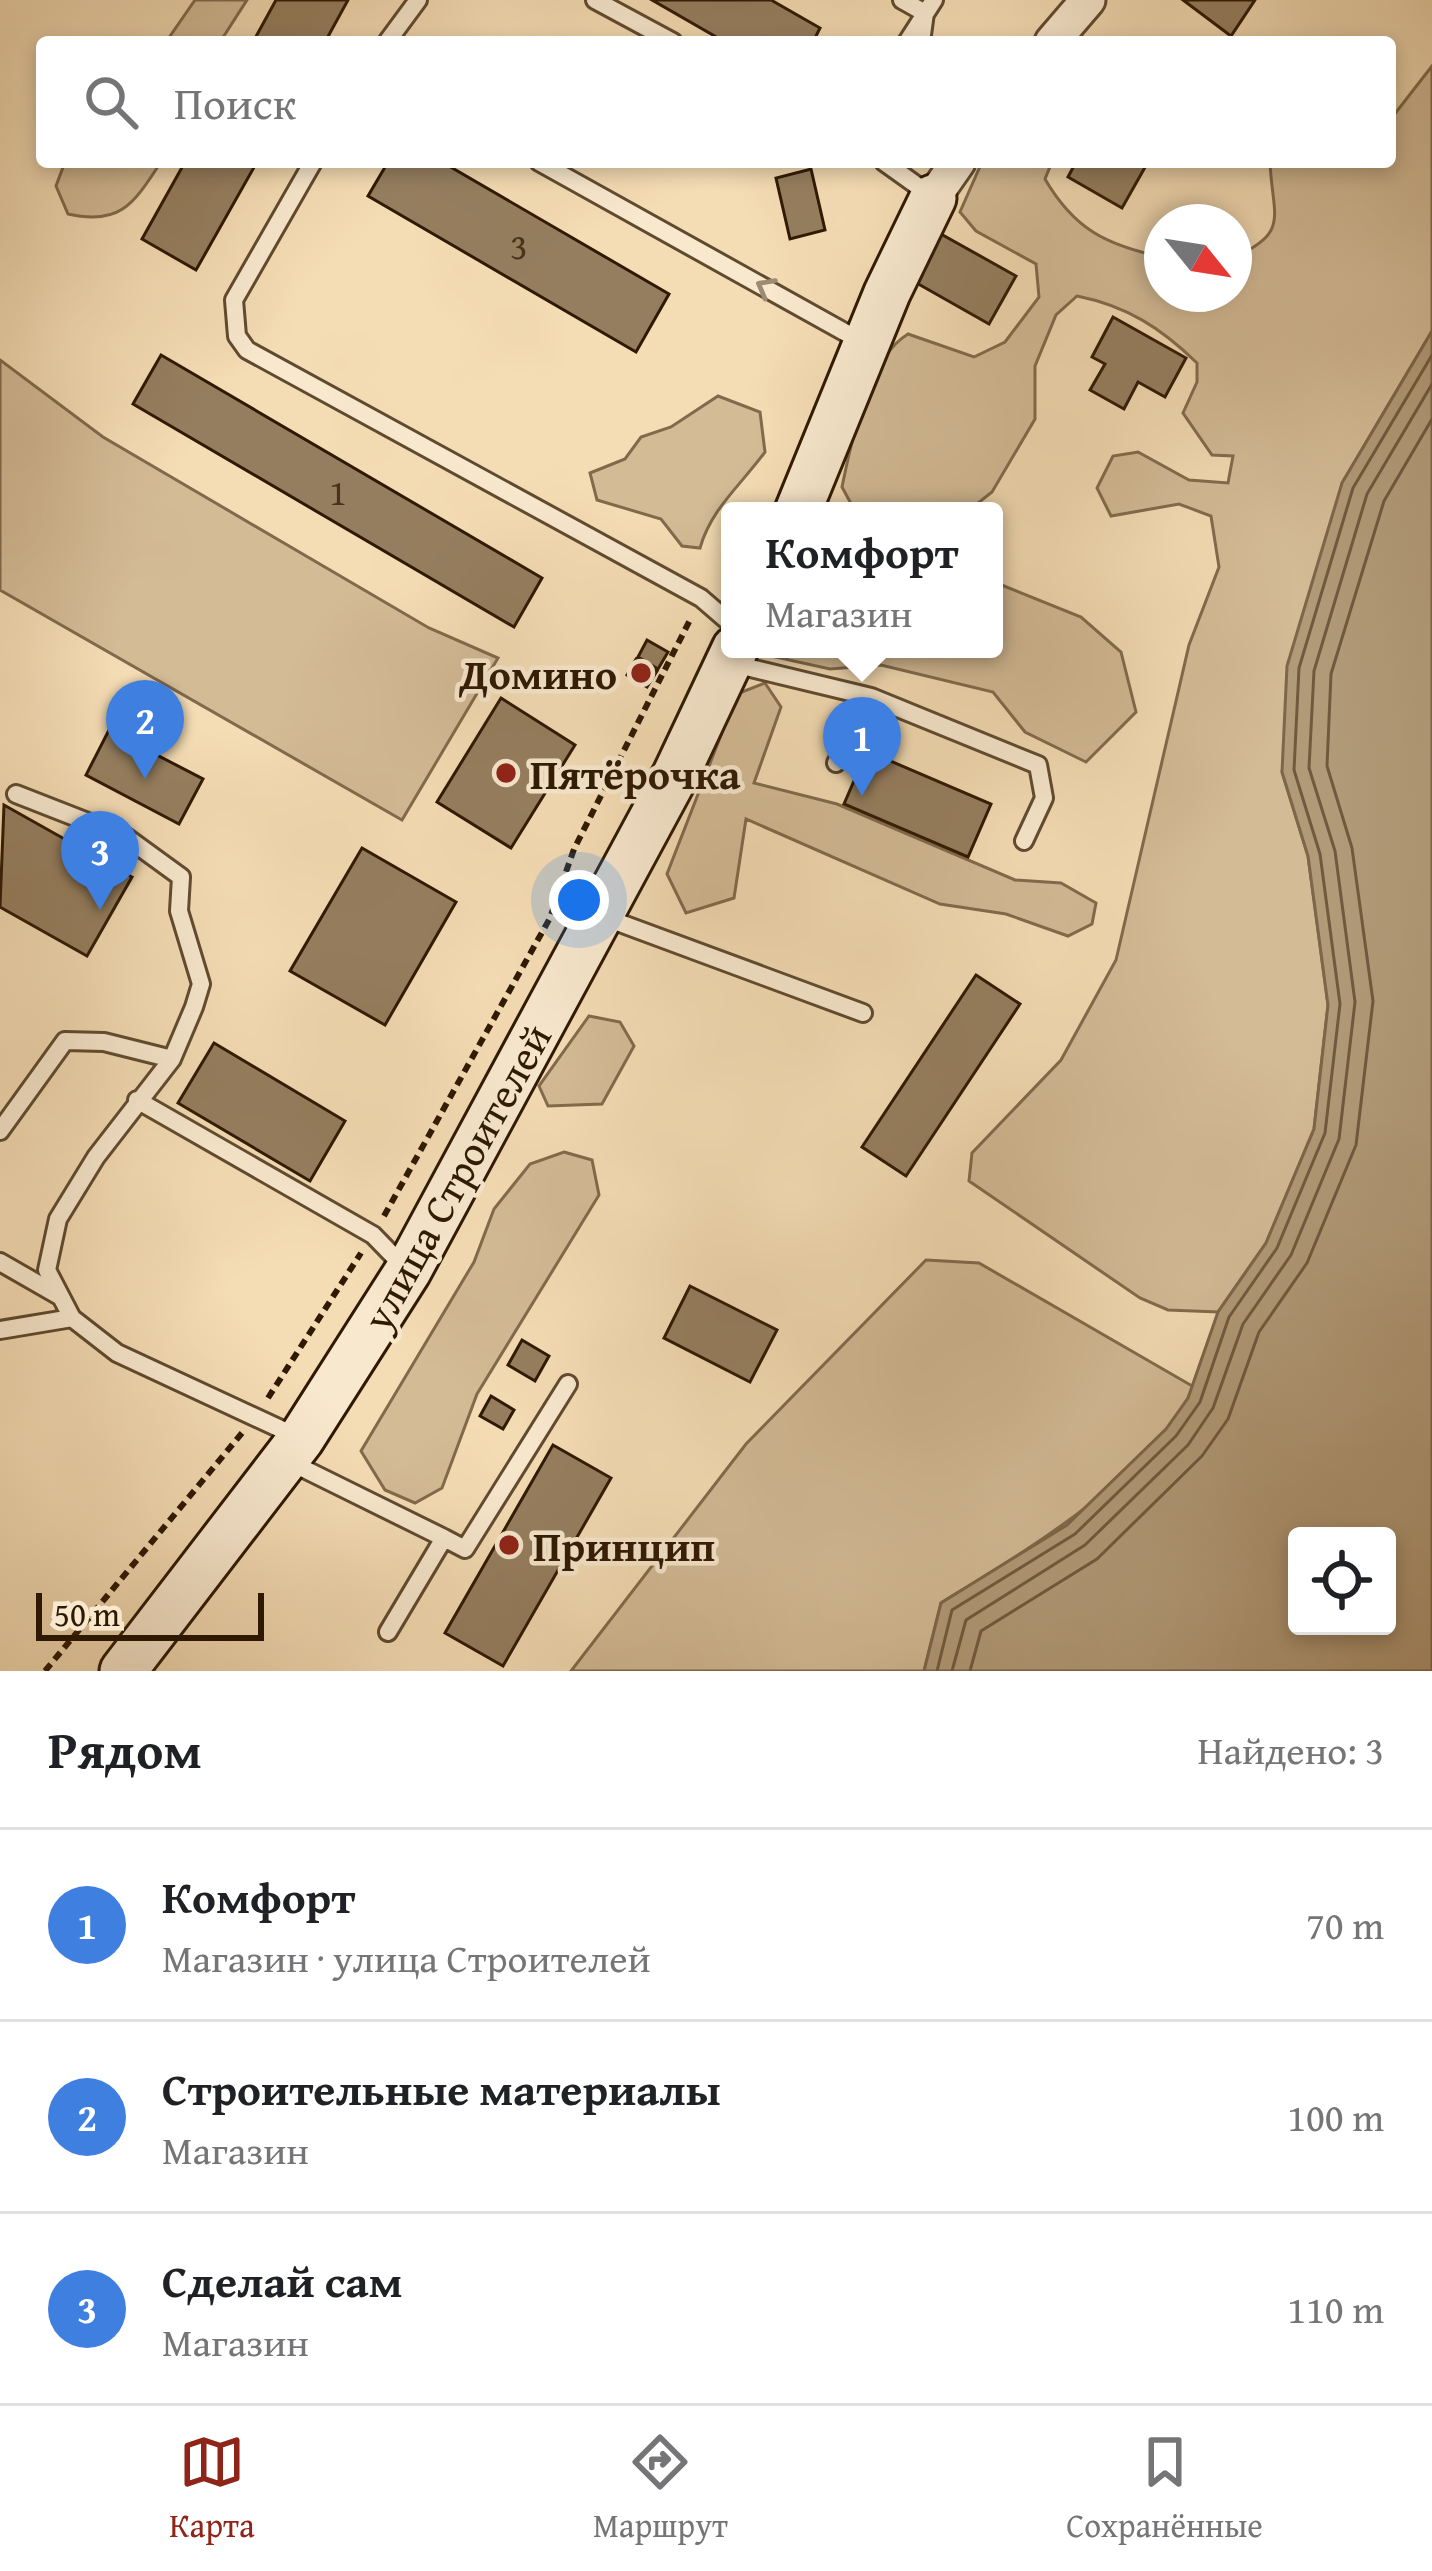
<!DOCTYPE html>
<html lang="ru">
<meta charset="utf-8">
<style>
body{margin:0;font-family:"Gentium Book Plus",serif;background:#f6f6f6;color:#202124}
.controls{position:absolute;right:36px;bottom:36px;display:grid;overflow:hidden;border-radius:12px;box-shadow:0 6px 18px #0003}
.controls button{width:108px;height:108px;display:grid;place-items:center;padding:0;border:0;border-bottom:3px solid #e0e0e0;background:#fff;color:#202124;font:60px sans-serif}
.compass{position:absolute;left:1144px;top:204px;width:108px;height:108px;border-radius:50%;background:#fff;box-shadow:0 6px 18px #0003;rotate:120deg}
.scale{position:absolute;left:36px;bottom:30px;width:228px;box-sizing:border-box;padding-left:12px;border:6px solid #2f1903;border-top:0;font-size:33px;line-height:42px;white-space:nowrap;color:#2f1903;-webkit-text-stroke:9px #f8e8ce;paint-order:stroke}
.you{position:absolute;left:579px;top:900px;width:42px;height:42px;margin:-30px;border:9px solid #fff;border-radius:50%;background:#1a73e8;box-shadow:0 0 0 18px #1a73e833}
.badge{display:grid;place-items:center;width:78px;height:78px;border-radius:50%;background:#8f2418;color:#fff;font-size:39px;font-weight:700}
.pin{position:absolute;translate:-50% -99px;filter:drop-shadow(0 3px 6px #0008)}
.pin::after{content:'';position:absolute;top:63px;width:42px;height:36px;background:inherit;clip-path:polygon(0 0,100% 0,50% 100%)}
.popup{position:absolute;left:721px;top:502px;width:282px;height:156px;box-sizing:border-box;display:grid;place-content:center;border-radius:12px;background:#fff;filter:drop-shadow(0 3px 9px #0005);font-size:39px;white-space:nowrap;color:#757577}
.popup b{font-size:45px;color:#202124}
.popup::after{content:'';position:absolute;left:50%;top:100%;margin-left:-24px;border:24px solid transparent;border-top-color:#fff}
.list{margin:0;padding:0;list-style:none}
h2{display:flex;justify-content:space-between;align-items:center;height:156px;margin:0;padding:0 48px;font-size:51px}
h2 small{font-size:39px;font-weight:400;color:#757577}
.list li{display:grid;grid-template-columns:78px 1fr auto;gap:36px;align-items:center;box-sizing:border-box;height:192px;padding:0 48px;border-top:3px solid #e0e0e0}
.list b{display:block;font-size:45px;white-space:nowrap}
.list p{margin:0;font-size:39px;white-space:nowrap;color:#757577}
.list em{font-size:39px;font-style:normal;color:#757577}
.icon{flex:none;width:66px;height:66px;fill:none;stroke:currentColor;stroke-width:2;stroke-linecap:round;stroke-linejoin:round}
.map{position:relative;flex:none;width:1432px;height:1671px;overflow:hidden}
.search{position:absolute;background:#fff;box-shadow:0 6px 18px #0003;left:36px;right:36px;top:36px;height:132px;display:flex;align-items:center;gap:30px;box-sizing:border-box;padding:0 42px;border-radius:12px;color:#757577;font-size:45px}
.sheet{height:732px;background:#fff}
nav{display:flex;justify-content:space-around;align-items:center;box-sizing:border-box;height:168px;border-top:3px solid #e0e0e0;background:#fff;font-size:33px;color:#757577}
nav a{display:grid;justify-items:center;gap:6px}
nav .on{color:#8f2418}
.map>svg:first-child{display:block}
.green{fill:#d3bb96;stroke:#816a4c;stroke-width:3}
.water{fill:#b19a78;stroke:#7d6649;stroke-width:3;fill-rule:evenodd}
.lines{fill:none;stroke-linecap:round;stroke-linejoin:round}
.shore{stroke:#705a3e;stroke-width:3}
.building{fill:#957e5f;stroke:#2f1903;stroke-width:3}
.lane-casing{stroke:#604a2f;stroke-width:22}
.street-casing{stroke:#604a2f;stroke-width:39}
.secondary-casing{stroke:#2f1903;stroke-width:51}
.path{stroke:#2f1903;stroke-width:6;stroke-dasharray:9 6;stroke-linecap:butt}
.lane{stroke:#f8e8ce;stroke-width:16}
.street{stroke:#f8e8ce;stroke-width:33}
.secondary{stroke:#f8e8ce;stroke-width:45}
.oneway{stroke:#9e8b73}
.poi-dot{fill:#8f2418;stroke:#f8e8ce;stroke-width:4.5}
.labels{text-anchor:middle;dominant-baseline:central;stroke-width:9;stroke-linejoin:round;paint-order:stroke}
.number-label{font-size:36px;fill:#48321a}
.poi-label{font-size:42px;font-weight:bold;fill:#2f1903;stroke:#f8e8ce;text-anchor:start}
.street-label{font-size:42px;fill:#2f1903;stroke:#f8e8ce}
</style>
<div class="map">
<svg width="1432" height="1671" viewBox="0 0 1432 1671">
<rect width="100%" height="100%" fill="#f4dcb4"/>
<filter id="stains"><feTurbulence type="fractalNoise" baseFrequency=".00167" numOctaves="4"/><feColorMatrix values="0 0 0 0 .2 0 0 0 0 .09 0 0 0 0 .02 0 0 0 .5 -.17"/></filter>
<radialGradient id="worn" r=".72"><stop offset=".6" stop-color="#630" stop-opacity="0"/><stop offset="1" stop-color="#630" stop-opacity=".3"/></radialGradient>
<path class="green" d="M 195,0 L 247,0 L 220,42 L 166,42 Z
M 1432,66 L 1432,331 L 1342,483 L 1282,772 L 1308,856 L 1328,1005 L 1314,1129 L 1266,1243 L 1218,1312 L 1168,1310 L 1140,1298 L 969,1181 L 972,1153 L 1061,1060 L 1116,960 L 1189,645 L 1219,567 L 1211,516 L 1179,504 L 1111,516 L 1097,488 L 1113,456 L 1138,452 L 1189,480 L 1228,483 L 1233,456 L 1212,455 L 1183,413 L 1197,382 L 1197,363 C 1161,328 1127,306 1077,296 L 1056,315 L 1035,366 L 1035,419 L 992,492 L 968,511 L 855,511 L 842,487 C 852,440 866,360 908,334 L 974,357 L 1005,342 L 1039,297 L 1036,264 L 976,231 L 960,212 L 982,162 L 1052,162 L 1045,179 C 1074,229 1106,245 1162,257 L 1162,294 L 1234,294 L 1234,257 C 1291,233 1272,215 1270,162 L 1390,162 L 1390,120 Z
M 65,162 L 161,162 C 134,203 121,226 68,214 L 56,186 Z
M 0,360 L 103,437 L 429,628 L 498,658 L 402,820 L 0,590 Z
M 718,396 L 760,412 L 765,452 C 740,486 711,509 700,548 L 682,546 L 661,519 L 597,500 L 590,473 L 625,459 L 641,437 L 671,427 Z
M 994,582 L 1081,617 L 1121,652 L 1136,712 L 1086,762 L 1025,732 L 993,692 L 881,665 L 830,669 L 748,651 L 994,649 Z
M 765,683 L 781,707 L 754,783 L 837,804 L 1015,880 L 1061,883 L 1096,903 L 1092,924 L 1068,936 L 1006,914 L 940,904 L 746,819 L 734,898 L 686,913 L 667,874 L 737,694 Z
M 589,1016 L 620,1022 L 634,1046 L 602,1104 L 548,1106 L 539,1086 Z
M 564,1152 L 592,1160 L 599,1195 L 477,1394 L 442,1488 L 415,1503 L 385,1490 L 361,1451 L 474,1262 L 494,1209 L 530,1164 Z
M 926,1260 L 979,1263 L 1194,1387 C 1150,1479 1025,1551 941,1603 L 924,1671 L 571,1671 L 746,1444 Z"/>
<path class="water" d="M 1432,331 L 1432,1671 L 924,1671 L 941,1603 L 1067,1525 L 1166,1429 L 1188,1398 L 1218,1312 L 1266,1243 L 1314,1129 L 1328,1005 L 1308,856 L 1282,772 L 1287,666 L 1342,483 ZM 1298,1536 L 1387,1536 L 1387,1626 L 1297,1626 Z"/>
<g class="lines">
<path class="shore" d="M 937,1671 L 952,1610 L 1075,1534 L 1176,1436 L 1200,1402 L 1229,1317 L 1277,1248 L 1325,1133 L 1340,1004 L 1320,854 L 1294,770 L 1299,668 L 1353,488 L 1432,355
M 952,1671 L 966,1620 L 1085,1545 L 1188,1445 L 1213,1408 L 1243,1324 L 1291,1255 L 1339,1139 L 1355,1002 L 1335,851 L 1309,768 L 1314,671 L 1367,494 L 1432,384
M 970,1671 L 981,1631 L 1097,1559 L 1202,1456 L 1228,1419 L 1259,1332 L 1307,1263 L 1356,1145 L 1373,1001 L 1352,848 L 1327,766 L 1331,674 L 1384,501 L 1432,419"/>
</g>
<path class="building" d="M 276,0 L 348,0 L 325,42 L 253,42 Z
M 652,0 L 771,0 L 820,28 L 813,42 L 725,42 Z
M 1183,0 L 1255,0 L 1231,36 Z
M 185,162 L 257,162 L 196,270 L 142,239 Z
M 388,162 L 442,162 L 669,294 L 636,352 L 368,196 Z
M 1076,162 L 1148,162 L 1122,208 L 1068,177 Z
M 811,169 L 825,230 L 790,239 L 776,178 Z
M 932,229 L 1016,276 L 989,324 L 906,277 Z
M 1113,317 L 1186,358 L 1165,397 L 1138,382 L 1124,409 L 1090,390 L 1105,364 L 1092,357 Z
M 161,355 L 542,578 L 514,627 L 133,404 Z
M 647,640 L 668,652 L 658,669 L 638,657 Z
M 636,659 L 657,671 L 647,687 L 627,675 Z
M 501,698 L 575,745 L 511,848 L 437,802 Z
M 109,730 L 203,779 L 179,824 L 86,775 Z
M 867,751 L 991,804 L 968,857 L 844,804 Z
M 4,805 L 132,877 L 87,956 L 0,907 Z
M 362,848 L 456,902 L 385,1025 L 290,971 Z
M 976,975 L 1020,1004 L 906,1176 L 862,1147 Z
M 214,1043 L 345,1121 L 310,1181 L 178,1103 Z
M 690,1286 L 777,1330 L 750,1382 L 664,1338 Z
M 522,1340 L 549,1356 L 535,1381 L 508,1365 Z
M 491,1396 L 514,1410 L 503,1429 L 480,1416 Z
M 553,1445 L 611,1478 L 503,1666 L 445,1633 Z"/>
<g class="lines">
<g class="lane-casing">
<path id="lane" d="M 595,0 L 673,42
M 902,0 L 925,13 L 921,42
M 387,42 L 418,0
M 907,42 L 934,0
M 313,162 L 234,300 L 237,336 L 247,350 L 701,598 L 730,623
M 539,162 L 866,344
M 884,162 L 933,197
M 730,663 L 871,697 L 836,763
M 871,697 L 1038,765 L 1044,798 L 1024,841
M 16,794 L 126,837 L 181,877 L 179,911 L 201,984 L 194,1007 L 172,1059 L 96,1157 L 58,1219 L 47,1270 L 72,1318 L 117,1353 L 300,1438
M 601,916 L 863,1013
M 137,1100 L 373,1235 L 407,1270
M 0,1131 L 65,1041 L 104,1042 L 172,1059
M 0,1262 L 61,1297
M 0,1330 L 72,1318
M 286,1460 L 444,1538 L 388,1632
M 444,1538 L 465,1549 L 568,1384"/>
</g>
<g class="street-casing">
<path id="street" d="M 1052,42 L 1088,0
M 933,198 L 958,162"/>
</g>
<g class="secondary-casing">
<path id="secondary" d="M 798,511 L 887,293 L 933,198
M 123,1671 L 301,1439 L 408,1271 L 676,774 L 735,649"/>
</g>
<path class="path" d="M 384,1216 L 550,918 L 574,849 L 690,620
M 268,1398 L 361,1253
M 45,1671 L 242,1433"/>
<use href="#lane" class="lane"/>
<use href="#street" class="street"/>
<use href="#secondary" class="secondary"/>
</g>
<defs><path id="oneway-chevron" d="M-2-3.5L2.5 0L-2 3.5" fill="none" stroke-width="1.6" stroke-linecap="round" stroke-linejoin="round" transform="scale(3)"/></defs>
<use class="oneway" href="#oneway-chevron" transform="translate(765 287) rotate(-151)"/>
<g class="poi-dot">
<circle cx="641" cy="673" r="12"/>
<circle cx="506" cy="773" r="12"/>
<circle cx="509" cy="1545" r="12"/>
</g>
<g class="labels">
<g class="number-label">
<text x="519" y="245">3</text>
<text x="338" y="491">1</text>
</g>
<g class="poi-label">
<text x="617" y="673" text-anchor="end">Домино</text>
<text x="530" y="773">Пятёрочка</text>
<text x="533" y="1545">Принцип</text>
</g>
<g class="street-label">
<text transform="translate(456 1177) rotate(-61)">улица Строителей</text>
</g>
</g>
<rect width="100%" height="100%" filter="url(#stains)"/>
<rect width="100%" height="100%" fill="url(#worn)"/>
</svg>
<div class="controls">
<button><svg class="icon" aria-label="locate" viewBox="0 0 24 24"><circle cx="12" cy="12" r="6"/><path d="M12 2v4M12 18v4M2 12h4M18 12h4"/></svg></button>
</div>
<svg class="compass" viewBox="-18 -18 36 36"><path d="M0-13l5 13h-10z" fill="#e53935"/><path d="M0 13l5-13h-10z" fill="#757577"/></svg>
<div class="scale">50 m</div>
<div class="you"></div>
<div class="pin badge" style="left:862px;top:796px;background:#3f7fe0">1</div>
<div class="popup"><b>Комфорт</b>Магазин</div>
<div class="pin badge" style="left:145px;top:779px;background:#3f7fe0">2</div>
<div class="pin badge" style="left:100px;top:910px;background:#3f7fe0">3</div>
<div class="search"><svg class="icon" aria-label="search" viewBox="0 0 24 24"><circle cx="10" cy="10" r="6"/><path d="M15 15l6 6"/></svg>Поиск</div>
</div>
<section class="sheet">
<h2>Рядом<small>Найдено: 3</small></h2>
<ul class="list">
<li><span class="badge" style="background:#3f7fe0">1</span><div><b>Комфорт</b><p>Магазин · улица Строителей</p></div><em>70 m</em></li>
<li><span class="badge" style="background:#3f7fe0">2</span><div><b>Строительные материалы</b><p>Магазин</p></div><em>100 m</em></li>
<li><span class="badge" style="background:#3f7fe0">3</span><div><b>Сделай сам</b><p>Магазин</p></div><em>110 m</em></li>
</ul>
</section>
<nav>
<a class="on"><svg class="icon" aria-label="map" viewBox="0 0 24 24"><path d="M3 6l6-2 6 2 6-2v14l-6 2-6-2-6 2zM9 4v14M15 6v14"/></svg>Карта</a>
<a><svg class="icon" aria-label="directions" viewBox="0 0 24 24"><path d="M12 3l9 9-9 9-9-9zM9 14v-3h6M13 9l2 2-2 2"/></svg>Маршрут</a>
<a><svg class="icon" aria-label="saved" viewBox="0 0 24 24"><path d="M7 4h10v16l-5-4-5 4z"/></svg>Сохранённые</a>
</nav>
